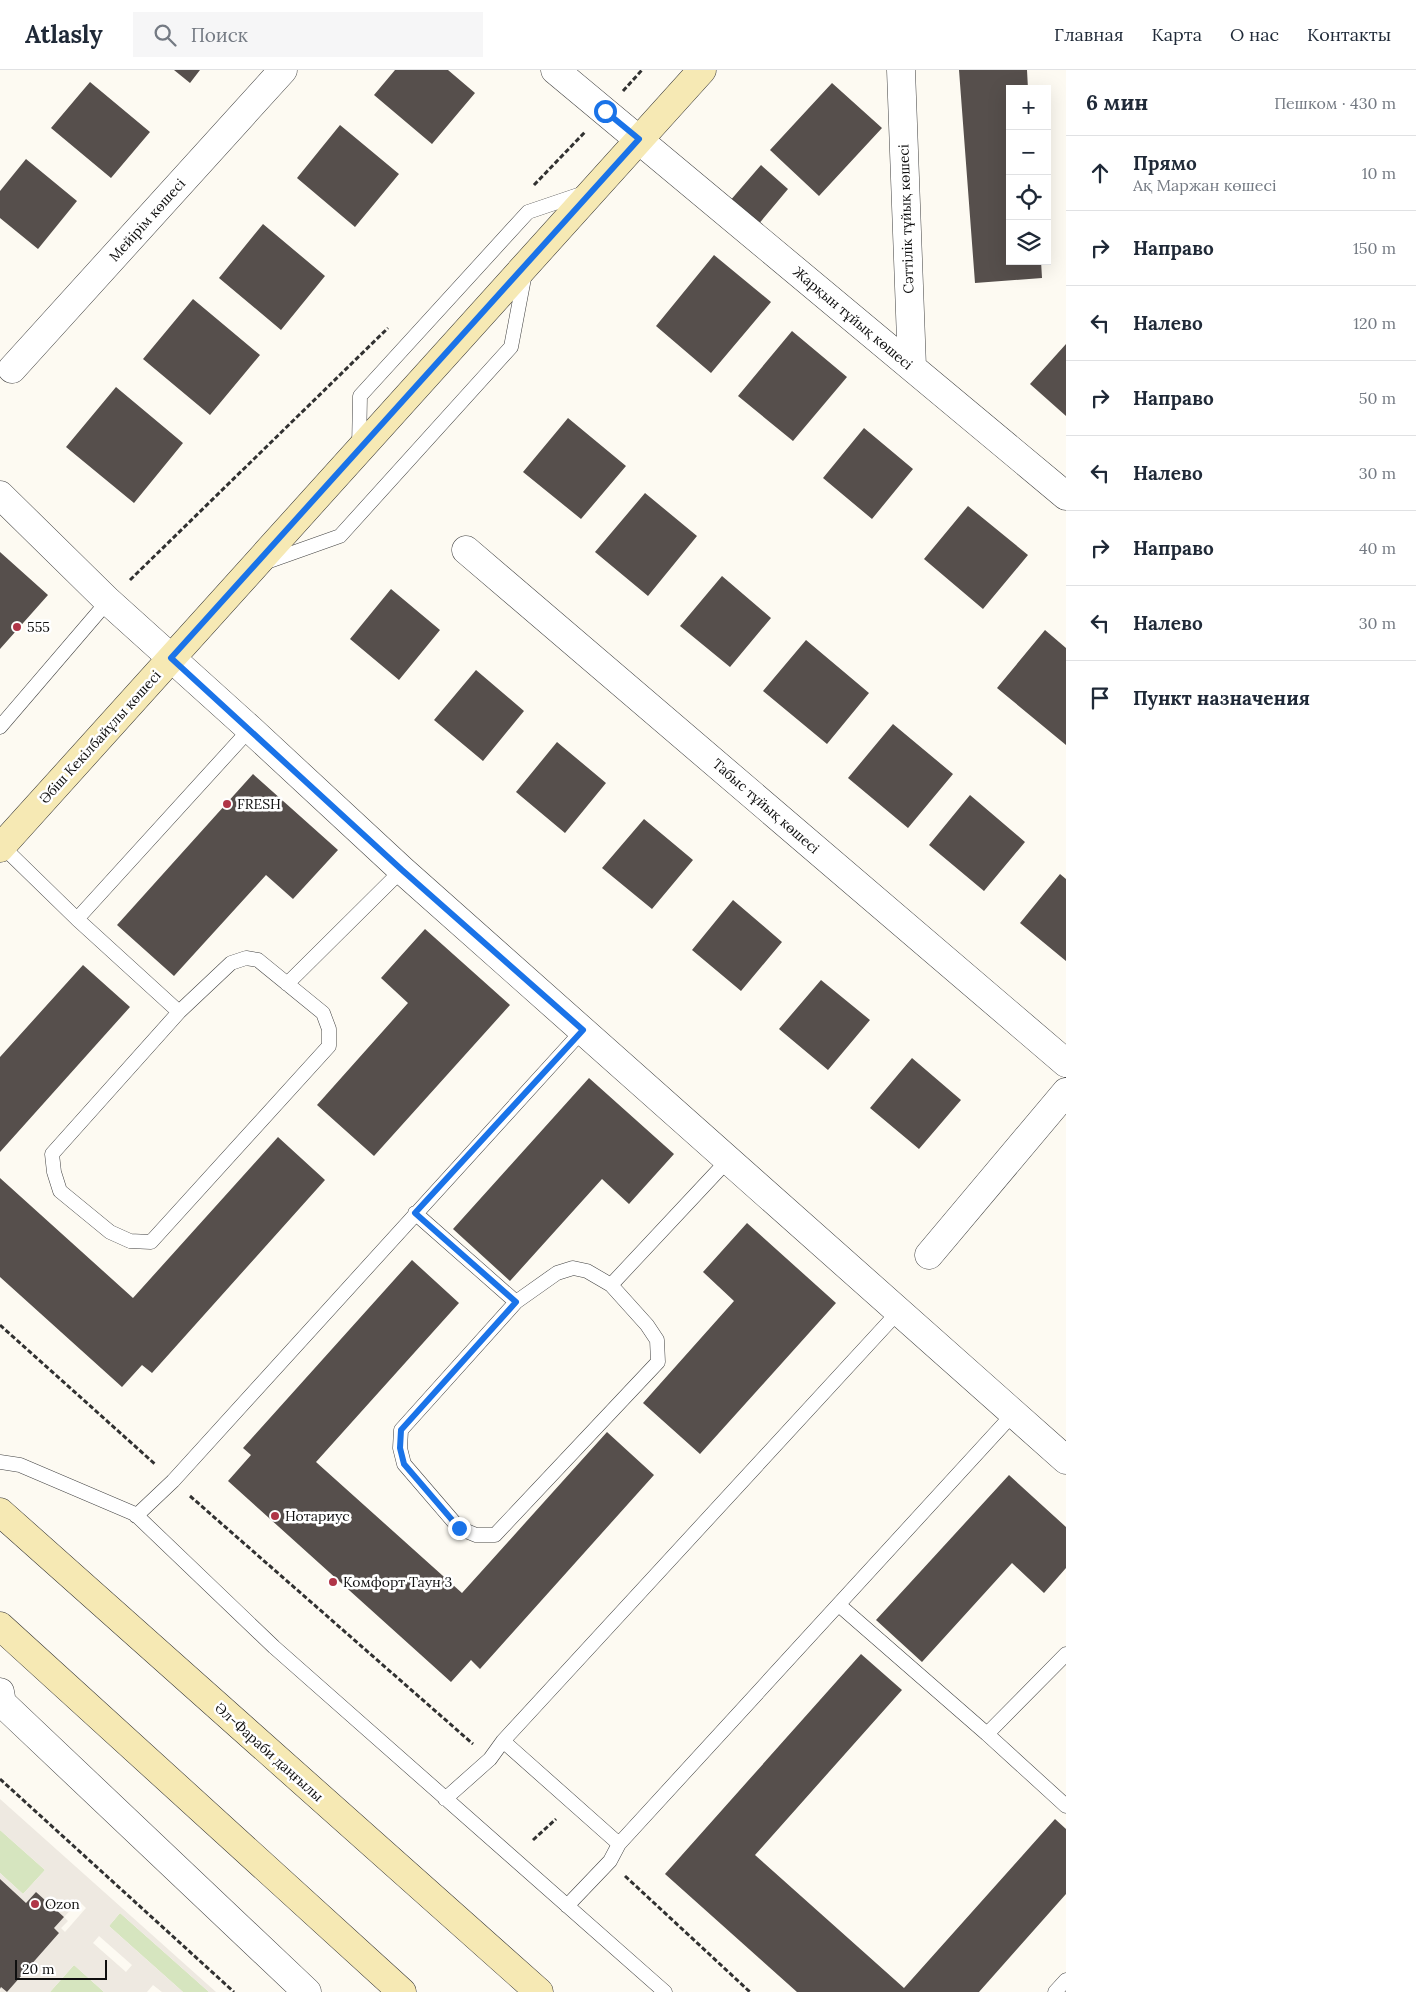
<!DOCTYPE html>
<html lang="ru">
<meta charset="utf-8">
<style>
body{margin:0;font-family:Lora,serif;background:#f6f6f7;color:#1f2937}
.controls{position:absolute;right:15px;top:15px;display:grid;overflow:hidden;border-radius:0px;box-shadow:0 5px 20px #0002}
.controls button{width:45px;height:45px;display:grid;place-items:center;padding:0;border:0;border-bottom:1px solid #e0e1e3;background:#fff;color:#1f2937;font:25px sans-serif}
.scale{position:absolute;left:15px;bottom:12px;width:92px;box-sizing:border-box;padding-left:5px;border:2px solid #0f0f0f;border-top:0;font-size:14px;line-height:18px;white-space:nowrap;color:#0f0f0f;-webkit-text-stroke:4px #fff;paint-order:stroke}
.stop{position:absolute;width:15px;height:15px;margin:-11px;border:4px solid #1a73e8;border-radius:50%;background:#fff}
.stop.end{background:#1a73e8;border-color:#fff;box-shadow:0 1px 5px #0008}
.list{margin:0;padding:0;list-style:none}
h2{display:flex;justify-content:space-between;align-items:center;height:65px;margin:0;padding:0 20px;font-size:21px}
h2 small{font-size:16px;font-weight:400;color:#747a83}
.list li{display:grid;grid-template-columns:32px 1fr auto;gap:15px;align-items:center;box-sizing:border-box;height:75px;padding:0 20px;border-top:1px solid #e0e1e3}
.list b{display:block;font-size:19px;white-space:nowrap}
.list p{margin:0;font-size:16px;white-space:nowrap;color:#747a83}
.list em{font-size:16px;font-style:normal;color:#747a83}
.icon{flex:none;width:28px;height:28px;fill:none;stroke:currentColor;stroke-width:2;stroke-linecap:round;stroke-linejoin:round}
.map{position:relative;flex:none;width:1066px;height:1922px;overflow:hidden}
header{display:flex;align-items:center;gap:30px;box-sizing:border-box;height:70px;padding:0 25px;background:#fff;border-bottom:1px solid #e0e1e3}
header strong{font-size:24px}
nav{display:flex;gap:28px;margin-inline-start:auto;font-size:18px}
.search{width:350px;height:45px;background:#f6f6f7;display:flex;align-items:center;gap:12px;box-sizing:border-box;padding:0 18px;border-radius:0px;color:#747a83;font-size:19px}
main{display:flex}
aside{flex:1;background:#fff}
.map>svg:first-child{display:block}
.green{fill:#d6e5bf}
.plaza{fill:#eee9e1;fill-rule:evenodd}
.building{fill:#564f4c}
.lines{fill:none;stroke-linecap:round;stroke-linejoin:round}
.lane-casing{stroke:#424242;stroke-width:15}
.street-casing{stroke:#424242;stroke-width:29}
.secondary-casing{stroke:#313131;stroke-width:29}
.path{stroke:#313131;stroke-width:3;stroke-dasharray:5 2.5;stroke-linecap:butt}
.lane{stroke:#fff;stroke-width:14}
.street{stroke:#fff;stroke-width:28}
.secondary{stroke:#f6e9b4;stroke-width:28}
.route{stroke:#1a73e8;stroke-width:6}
.poi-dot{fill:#b03547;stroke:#fff;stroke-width:2}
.labels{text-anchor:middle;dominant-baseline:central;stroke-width:5;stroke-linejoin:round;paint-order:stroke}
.street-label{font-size:14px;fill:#0f0f0f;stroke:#fff}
.poi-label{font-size:14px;fill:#0f0f0f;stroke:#fff;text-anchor:start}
</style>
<header>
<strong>Atlasly</strong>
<div class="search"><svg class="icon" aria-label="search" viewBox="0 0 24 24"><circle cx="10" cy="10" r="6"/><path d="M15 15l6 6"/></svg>Поиск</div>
<nav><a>Главная</a><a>Карта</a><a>О нас</a><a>Контакты</a></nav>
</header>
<main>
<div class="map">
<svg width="1066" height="1922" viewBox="0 0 1066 1922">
<rect width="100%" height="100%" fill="#fdfaf2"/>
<path class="green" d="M 0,1760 L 45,1800 L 23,1824 L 0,1803 Z
M 120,1843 L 209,1922 L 183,1922 L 109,1856 Z
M 74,1895 L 104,1922 L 50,1922 Z"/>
<path class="plaza" d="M 0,1729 L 216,1922 L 209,1922 L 120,1843 L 109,1856 L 183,1922 L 162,1922 L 153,1915 L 147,1922 L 104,1922 L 74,1895 L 50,1922 L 0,1922 L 1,1917 L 7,1922 L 59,1863 L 54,1858 L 64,1847 L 36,1822 L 26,1833 L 0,1809 L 0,1803 L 23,1824 L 45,1800 L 0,1760 ZM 79,1831 L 86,1838 L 65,1862 L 61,1858 L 68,1851 L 64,1847 ZM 99,1866 L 132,1895 L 126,1902 L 93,1873 Z"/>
<path class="building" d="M 174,0 L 200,0 L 190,13 Z
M 395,0 L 448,0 L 475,23 L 432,74 L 374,25 Z
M 959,0 L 1027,0 L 1028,19 L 1010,19 L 1010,191 L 1041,191 L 1042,208 L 975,213 Z
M 90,12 L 150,62 L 111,108 L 51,58 Z
M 832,13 L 882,58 L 819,126 L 770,80 Z
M 340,55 L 399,104 L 355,157 L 297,108 Z
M 26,89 L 77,131 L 38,179 L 0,148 L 0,121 Z
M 761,95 L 788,119 L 757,156 L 729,132 Z
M 263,154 L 325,206 L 281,260 L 219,208 Z
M 714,185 L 771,232 L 711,303 L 656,256 Z
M 193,229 L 260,285 L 210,345 L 143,289 Z
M 792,261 L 847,307 L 793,371 L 738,326 Z
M 1066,274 L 1066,346 L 1030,314 Z
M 116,317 L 183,373 L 134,433 L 66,377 Z
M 568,348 L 626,396 L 581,449 L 523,402 Z
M 864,358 L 913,399 L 872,449 L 823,408 Z
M 645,423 L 697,466 L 648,526 L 595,482 Z
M 968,436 L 1028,485 L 983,539 L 924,489 Z
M 0,482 L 48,525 L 0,579 Z
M 722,506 L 771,548 L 730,597 L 680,556 Z
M 391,519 L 440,560 L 399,610 L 350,569 Z
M 1045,560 L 1066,578 L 1066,675 L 997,618 Z
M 806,570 L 869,623 L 827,674 L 763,621 Z
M 476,600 L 524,641 L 483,691 L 434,650 Z
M 893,654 L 953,704 L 908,758 L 848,708 Z
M 557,672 L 606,713 L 565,763 L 516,722 Z
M 253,704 L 338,780 L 293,829 L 266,805 L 174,906 L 117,855 Z
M 970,725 L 1025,772 L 984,821 L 929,775 Z
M 644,749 L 693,790 L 652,839 L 602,798 Z
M 1060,804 L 1066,809 L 1066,891 L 1020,853 Z
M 733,830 L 782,872 L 741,921 L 692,880 Z
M 425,859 L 510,935 L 374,1086 L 317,1035 L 408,933 L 381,908 Z
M 83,895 L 130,937 L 0,1082 L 0,987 Z
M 821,910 L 870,950 L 828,1000 L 779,959 Z
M 912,988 L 961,1030 L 919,1079 L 870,1038 Z
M 589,1008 L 674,1084 L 629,1134 L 602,1109 L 510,1211 L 453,1159 Z
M 278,1067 L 325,1110 L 152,1303 L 142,1295 L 122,1317 L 0,1207 L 0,1108 L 133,1228 Z
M 747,1153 L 836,1233 L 700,1384 L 643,1333 L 734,1231 L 703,1202 Z
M 412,1190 L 459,1233 L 316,1392 L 462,1523 L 607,1362 L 654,1405 L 480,1599 L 471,1590 L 451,1612 L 228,1411 L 251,1385 L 243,1378 Z
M 1009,1405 L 1066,1457 L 1066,1498 L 1044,1523 L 1012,1493 L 922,1592 L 876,1550 Z
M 861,1584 L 902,1620 L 755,1785 L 904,1918 L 1055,1749 L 1066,1759 L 1066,1824 L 979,1922 L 797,1922 L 665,1804 Z
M 0,1809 L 26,1833 L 36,1822 L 64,1847 L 54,1858 L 59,1863 L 7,1922 L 1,1917 L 0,1919 Z"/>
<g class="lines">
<g class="lane-casing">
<path id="lane" d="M 359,378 L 360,326 L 528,142 L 584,123
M 264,493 L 340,466 L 511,277 L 525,203
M 0,657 L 108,531
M 0,774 L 77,849 L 179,942
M 77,849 L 250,659
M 246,888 L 258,890 L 323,943 L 329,959 L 329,976 L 151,1172 L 130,1171 L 110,1162 L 60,1121 L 54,1102 L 52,1084 L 179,942 L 231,893 Z
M 287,914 L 402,800
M 415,1143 L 516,1232
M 573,1198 L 587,1201 L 611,1215 L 647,1255 L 657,1270 L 658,1292 L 495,1465 L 476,1465 L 459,1458 L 404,1394 L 400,1378 L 401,1360 L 516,1232 L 557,1203 Z
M 611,1215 L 728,1090
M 0,1392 L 20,1395 L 135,1444 L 274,1577 L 665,1922
M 136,1446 L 173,1411 L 583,960
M 839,1535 L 987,1664 L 1066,1736
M 987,1664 L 1066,1584
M 445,1729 L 490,1689 L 503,1671
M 619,1774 L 503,1671 L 899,1241
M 567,1836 L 610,1791 L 619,1774 L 1014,1343
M 1055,1922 L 1066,1910"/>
</g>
<g class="street-casing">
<path id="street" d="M 555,0 L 1066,426
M 901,0 L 912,297
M 12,299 L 283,0
M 0,425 L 108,531 L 250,659 L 402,800 L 1066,1390
M 466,480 L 1066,993
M 929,1185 L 1066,1022
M 0,1622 L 2,1633 L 307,1922"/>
</g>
<g class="secondary-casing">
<path id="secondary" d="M 0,778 L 702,0
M 0,1442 L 539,1922
M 0,1556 L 402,1922"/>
</g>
<path class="path" d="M 623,21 L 642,0
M 534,115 L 585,62
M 130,510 L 388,258
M 0,1255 L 156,1395
M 190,1426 L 473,1674
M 0,1709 L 234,1922
M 533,1770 L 556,1749
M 625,1806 L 750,1922"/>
<use href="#lane" class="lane"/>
<use href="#street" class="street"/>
<use href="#secondary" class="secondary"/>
</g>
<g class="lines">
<path class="route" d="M 459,1458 L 404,1394 L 400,1378 L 401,1360 L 516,1232 L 415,1143 L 583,960 L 402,800 L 171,588 L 639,69 L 605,41"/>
</g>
<g class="poi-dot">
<circle cx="17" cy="557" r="5"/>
<circle cx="227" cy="734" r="5"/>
<circle cx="275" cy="1446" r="5"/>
<circle cx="333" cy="1512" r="5"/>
<circle cx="35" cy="1834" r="5"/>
</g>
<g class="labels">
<g class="street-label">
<text transform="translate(906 149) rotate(-92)">Сәттілік тұйық көшесі</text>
<text transform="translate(147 150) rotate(-48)">Мейірім көшесі</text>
<text transform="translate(853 248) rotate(40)">Жарқын тұйық көшесі</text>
<text transform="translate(100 667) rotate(-48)">Әбіш Кекілбайұлы көшесі</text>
<text transform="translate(766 736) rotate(41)">Табыс тұйық көшесі</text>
<text transform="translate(269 1682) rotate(42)">Әл-Фараби даңғылы</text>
</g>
<g class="poi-label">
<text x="27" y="557">555</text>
<text x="237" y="734">FRESH</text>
<text x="285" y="1446">Нотариус</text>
<text x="343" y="1512">Комфорт Таун 3</text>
<text x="45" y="1834">Ozon</text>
</g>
</g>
</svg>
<div class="controls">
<button>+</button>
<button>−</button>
<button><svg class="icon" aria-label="locate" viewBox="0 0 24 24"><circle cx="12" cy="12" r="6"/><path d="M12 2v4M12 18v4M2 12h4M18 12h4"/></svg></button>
<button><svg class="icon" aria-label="layers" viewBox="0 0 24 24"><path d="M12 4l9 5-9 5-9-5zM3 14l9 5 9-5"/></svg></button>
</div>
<div class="scale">20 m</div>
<div class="stop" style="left:605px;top:41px"></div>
<div class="stop end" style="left:459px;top:1458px"></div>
</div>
<aside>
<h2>6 мин<small>Пешком · 430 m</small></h2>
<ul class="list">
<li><svg class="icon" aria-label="ahead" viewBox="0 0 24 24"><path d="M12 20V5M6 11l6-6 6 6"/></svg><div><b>Прямо</b><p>Ақ Маржан көшесі</p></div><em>10 m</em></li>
<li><svg class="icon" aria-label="right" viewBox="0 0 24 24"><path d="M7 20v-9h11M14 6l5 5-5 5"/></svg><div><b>Направо</b></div><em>150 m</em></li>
<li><svg class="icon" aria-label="left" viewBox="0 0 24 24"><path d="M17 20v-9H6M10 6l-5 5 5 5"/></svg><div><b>Налево</b></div><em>120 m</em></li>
<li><svg class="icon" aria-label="right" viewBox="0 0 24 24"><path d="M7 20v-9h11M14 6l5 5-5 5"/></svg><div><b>Направо</b></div><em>50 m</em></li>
<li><svg class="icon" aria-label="left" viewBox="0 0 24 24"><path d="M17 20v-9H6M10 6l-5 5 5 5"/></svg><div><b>Налево</b></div><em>30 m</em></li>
<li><svg class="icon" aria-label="right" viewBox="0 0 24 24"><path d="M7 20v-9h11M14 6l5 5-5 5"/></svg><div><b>Направо</b></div><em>40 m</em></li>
<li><svg class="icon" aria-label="left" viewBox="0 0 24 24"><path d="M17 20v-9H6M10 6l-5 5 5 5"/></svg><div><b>Налево</b></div><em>30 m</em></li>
<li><svg class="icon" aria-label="arrive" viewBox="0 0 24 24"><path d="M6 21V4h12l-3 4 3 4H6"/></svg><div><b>Пункт назначения</b></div></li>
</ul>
</aside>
</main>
